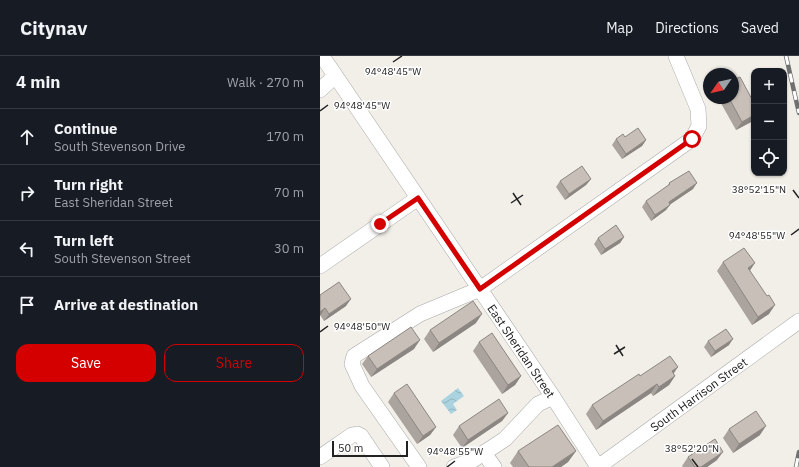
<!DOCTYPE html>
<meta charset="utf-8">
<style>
body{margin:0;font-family:"IBM Plex Sans",sans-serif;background:#242831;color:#f1f3f6}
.controls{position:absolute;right:12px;top:12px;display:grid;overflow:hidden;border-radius:8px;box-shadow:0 1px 3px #0004}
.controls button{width:36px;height:36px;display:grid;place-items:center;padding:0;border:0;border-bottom:1px solid #363941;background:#171b24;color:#f1f3f6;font:20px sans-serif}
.compass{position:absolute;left:383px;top:12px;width:36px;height:36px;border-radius:50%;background:#171b24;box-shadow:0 1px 3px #0004;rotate:236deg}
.scale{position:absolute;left:12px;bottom:10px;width:76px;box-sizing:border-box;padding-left:4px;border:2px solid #222;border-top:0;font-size:11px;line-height:14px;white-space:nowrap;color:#222;-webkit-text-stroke:3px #fff;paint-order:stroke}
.stop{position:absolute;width:12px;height:12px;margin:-9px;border:3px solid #d40000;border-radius:50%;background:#fff}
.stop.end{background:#d40000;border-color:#fff;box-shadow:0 1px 4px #0008}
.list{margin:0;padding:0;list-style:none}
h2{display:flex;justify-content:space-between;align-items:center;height:52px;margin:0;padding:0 16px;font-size:17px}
h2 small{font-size:13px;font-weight:400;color:#9ea1a6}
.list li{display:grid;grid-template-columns:26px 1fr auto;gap:12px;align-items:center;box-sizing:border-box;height:56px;padding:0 16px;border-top:1px solid #363941}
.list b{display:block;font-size:15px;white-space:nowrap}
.list p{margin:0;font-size:13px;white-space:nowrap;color:#9ea1a6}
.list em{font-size:13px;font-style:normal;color:#9ea1a6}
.actions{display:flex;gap:8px;padding:12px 16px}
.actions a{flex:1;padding:9px 0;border:1px solid #d40000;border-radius:12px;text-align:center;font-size:14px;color:#d40000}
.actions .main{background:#d40000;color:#fff}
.icon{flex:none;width:22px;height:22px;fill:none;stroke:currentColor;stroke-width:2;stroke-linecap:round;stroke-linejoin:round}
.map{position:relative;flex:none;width:479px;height:411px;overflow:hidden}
header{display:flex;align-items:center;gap:24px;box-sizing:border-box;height:56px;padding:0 20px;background:#171b24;border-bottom:1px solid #363941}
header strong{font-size:19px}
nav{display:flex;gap:22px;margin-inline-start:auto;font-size:14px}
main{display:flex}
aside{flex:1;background:#171b24}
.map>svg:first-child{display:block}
.water{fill:url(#water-waves)}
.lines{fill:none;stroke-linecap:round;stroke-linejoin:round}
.minor-casing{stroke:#a9a9a9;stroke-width:16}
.minor{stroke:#fff;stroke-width:15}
.rail-casing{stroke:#707070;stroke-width:4.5}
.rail{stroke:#fff;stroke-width:3;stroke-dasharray:9;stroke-linecap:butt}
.wall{fill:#aba49e}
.shaded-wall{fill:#8b8681}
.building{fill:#c7bfb8;stroke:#8b8681}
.route{stroke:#d40000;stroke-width:5}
.ticks{fill:none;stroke:#222;stroke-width:1.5}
.labels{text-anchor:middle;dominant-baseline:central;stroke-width:3;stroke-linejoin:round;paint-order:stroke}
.street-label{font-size:12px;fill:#222;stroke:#fff}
.ticks-label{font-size:10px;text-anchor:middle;fill:#222;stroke:#fff;stroke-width:3;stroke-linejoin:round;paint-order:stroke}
</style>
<header>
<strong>Citynav</strong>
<nav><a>Map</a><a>Directions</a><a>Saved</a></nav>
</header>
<main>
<aside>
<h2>4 min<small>Walk · 270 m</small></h2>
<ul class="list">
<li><svg class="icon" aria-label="ahead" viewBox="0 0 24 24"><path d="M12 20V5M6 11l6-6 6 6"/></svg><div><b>Continue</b><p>South Stevenson Drive</p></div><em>170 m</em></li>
<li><svg class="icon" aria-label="right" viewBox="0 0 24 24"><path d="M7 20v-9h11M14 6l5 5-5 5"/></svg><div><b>Turn right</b><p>East Sheridan Street</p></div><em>70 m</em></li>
<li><svg class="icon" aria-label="left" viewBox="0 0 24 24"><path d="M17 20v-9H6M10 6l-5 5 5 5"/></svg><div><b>Turn left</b><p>South Stevenson Street</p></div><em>30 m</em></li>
<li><svg class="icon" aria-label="arrive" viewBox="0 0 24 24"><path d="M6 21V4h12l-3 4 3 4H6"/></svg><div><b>Arrive at destination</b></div></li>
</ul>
<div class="actions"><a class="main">Save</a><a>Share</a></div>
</aside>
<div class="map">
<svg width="479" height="411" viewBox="0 0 479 411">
<defs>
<pattern id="water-waves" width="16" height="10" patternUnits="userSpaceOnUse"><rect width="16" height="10" fill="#aad3df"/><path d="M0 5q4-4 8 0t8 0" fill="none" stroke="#92b5bf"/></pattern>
</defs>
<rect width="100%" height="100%" fill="#f2efe9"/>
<path class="water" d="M 138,332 L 144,340 L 133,348 L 137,354 L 131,358 L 121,345 Z"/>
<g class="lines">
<g class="minor-casing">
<g id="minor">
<path id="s1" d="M 2,0 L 233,341 L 278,411"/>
<path d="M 0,34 L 15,20"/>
<path d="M 0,210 L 98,142"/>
<path d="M 164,397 L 174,411"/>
<path d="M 0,401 L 32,379 L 37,378 L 41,380 L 62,411"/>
<path d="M 99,411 L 42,330 L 32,308 L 34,300 L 100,258 L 160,233 L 372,83 L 379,70 L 378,53 L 356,0"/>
<path d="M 134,411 L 153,404 L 185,383 L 218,348 L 233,341"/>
<path id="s2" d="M 278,411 L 479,265"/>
</g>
</g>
<use href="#minor" class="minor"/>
<g class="rail-casing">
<path id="rail" d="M 466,0 L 479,57
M 476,411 L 479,396"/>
</g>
<use href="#rail" class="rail"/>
</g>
<path class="wall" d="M 398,42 L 413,42 L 434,47 L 434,64 L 433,65 L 416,74 Z
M 305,81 L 326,84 L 322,90 L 302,103 L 292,89 L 296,83 Z
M 271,123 L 266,129 L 245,144 L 236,131 L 240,125 Z
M 349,127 L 373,133 L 350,148 L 346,154 L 331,165 L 322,151 L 326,145 L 348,130 Z
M 304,181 L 300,187 L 281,199 L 274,188 L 278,182 Z
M 403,206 L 430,214 L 449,258 L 432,269 L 397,215 Z
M 0,239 L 26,250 L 4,265 L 0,259 L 0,260 Z
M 156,267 L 113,296 L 104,283 L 110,274 Z
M 388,285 L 409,289 L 391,301 L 384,291 Z
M 159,286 L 201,320 L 195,329 L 182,338 L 153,295 Z
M 94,293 L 51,321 L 42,308 L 48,300 Z
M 353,318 L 355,320 L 349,329 L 333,340 L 331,337 L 276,374 L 266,358 L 272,349 L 320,320 Z
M 74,337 L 116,371 L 110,379 L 97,388 L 68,346 Z
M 188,357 L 182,365 L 142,392 L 133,379 L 139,370 Z
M 409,373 L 440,379 L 413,397 L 403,382 Z
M 198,395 L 256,395 L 248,406 L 241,411 L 193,411 L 190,407 Z
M 368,401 L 397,404 L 387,411 L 363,411 L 362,410 Z"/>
<path class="shaded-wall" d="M 434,59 L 434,64 L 433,65 L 416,74 L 422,66 Z
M 326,84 L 322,90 L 302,103 L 306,98 Z
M 271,123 L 266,129 L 245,144 L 249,138 Z
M 377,127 L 373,133 L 345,152 L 349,146 Z
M 350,149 L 346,154 L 331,165 L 335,159 Z
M 304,181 L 300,187 L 281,199 L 285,193 Z
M 435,207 L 429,216 L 428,212 Z
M 31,243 L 26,250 L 4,265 L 9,258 Z
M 455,249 L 449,258 L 432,269 L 438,261 Z
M 5,252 L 0,260 L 0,256 Z
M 162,258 L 156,267 L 113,296 L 119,287 Z
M 413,283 L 409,289 L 391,301 L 395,295 Z
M 100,284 L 94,293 L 51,321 L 57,313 Z
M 358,311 L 352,320 L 352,315 Z
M 201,320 L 195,329 L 182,338 L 188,329 Z
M 355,320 L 349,329 L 333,340 L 339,331 Z
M 337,328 L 331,337 L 276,374 L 283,365 Z
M 188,357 L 182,365 L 142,392 L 148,384 Z
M 446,370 L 440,379 L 413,397 L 419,388 Z
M 116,371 L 110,379 L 97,388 L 103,380 Z
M 256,395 L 248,406 L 241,411 L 232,411 Z
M 403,396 L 397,404 L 387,411 L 381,411 Z"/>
<path class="building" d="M 420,21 L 434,47 L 434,59 L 422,66 L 409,42 L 413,42 L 413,24 Z
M 318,72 L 326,84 L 306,98 L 296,83 L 303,78 L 305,81 Z
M 262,110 L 271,123 L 249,138 L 240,125 Z
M 369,115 L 377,127 L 349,146 L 350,149 L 335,159 L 326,145 L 350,128 L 349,127 Z
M 296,169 L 304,181 L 285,193 L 278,182 Z
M 424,192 L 435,207 L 428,212 L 447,240 L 449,239 L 455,249 L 438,261 L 403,206 Z
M 19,226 L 31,243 L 9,258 L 5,252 L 0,256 L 0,239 Z
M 153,245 L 162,258 L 119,287 L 110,274 Z
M 91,271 L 100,284 L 57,313 L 48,300 Z
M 406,273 L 413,283 L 395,295 L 388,285 Z
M 172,277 L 201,320 L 188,329 L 159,286 Z
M 350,300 L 358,311 L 352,315 L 355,320 L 339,331 L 337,328 L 283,365 L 272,349 L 319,318 L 320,320 Z
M 87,328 L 116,371 L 103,380 L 74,337 Z
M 179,343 L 188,357 L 148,384 L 139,370 Z
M 436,355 L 446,370 L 419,388 L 409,373 Z
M 238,369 L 256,395 L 232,411 L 209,411 L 198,395 Z
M 395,383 L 403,396 L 381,411 L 375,411 L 368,401 Z"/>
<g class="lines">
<path class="route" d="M 60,168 L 98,142 L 160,233 L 372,83"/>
</g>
<path class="ticks" d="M 73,6 L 82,0M 0,55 L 8,49M 473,134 L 479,142M 193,137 L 201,149M 191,147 L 203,139M 471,179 L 479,173M 0,276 L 8,270M 296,289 L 303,300M 294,298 L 305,291M 372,403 L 378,411M 127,411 L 135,405"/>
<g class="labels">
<g class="street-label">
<text stroke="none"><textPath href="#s1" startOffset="356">East Sheridan Street</textPath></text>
<text stroke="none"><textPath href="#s2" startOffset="124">South Harrison Street</textPath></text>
</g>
</g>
<g class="ticks-label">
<text x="73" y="19">94°48'45"W</text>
<text x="42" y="53">94°48'45"W</text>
<text x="439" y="137">38°52'15"N</text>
<text x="437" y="183">94°48'55"W</text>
<text x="42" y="274">94°48'50"W</text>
<text x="372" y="396">38°52'20"N</text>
<text x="135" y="399">94°48'55"W</text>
</g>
</svg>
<div class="controls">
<button>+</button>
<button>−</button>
<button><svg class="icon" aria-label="locate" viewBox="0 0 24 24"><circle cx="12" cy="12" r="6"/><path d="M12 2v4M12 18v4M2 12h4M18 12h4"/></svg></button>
</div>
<svg class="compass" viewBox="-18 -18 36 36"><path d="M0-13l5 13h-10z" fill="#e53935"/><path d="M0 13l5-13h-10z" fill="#9ea1a6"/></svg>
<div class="scale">50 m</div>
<div class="stop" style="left:372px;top:83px"></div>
<div class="stop end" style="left:60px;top:168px"></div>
</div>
</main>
